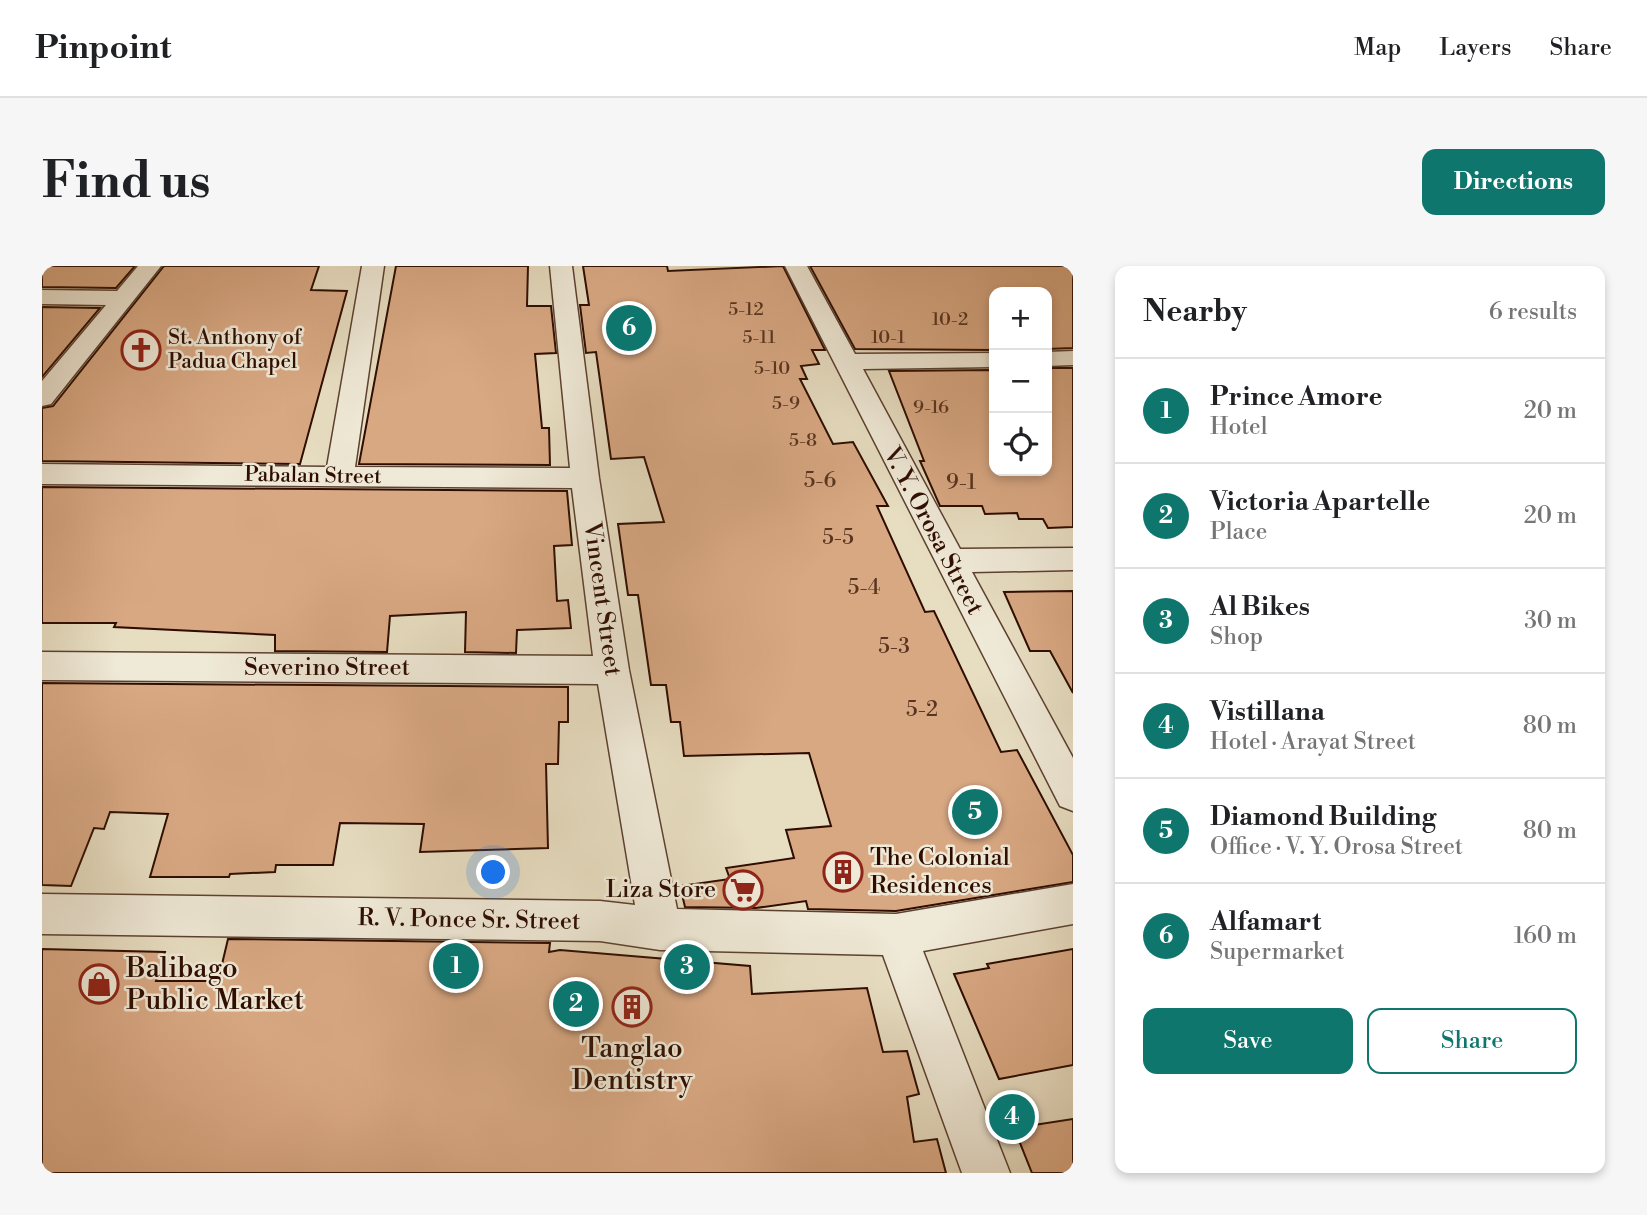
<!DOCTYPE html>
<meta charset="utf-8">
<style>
body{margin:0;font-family:"Libre Bodoni",serif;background:#f6f6f6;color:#202124}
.controls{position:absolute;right:21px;top:21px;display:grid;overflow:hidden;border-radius:14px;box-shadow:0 4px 10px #0003}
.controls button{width:63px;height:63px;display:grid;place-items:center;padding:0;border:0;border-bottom:2px solid #e0e0e0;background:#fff;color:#202124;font:35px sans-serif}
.you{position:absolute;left:452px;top:607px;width:24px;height:24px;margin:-18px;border:5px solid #fff;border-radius:50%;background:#1a73e8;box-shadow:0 0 0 10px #1a73e833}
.badge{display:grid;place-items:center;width:46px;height:46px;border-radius:50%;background:#0f766e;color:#fff;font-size:23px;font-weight:700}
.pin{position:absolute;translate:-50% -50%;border:4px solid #fff;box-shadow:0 2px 7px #0006}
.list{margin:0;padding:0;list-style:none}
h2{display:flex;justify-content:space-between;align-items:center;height:91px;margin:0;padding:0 28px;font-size:30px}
h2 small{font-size:23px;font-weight:400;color:#757577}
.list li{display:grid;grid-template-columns:46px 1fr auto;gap:21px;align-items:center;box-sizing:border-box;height:105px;padding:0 28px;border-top:2px solid #e0e0e0}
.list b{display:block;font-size:26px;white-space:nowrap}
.list p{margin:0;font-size:23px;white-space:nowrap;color:#757577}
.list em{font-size:23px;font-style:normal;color:#757577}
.actions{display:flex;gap:14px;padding:21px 28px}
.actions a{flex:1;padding:16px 0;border:2px solid #0f766e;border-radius:14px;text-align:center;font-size:24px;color:#0f766e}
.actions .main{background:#0f766e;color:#fff}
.icon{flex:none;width:38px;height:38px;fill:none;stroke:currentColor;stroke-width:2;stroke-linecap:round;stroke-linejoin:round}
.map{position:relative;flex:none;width:1031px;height:907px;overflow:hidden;border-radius:14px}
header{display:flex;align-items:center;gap:42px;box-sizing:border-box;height:98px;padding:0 35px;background:#fff;border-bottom:2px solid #e0e0e0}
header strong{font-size:33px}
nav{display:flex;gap:38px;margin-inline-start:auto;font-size:24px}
.intro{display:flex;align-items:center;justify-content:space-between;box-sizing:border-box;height:168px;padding:0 42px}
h1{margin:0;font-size:49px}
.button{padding:18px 32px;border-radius:14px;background:#0f766e;color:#fff;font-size:24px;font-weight:700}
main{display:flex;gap:42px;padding:0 42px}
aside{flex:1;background:#fff;border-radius:14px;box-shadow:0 4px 10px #0003}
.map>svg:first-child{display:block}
.building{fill:#d8a883;stroke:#2e0d00;stroke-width:2}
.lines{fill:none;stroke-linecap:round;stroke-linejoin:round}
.minor-casing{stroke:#5c4130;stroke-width:3}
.minor{fill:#efe9d7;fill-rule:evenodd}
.labels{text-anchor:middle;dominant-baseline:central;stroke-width:5;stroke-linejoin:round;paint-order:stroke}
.far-number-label{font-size:18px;fill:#583421}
.far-poi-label{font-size:21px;fill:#2e0d00;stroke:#efe9d7;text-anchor:start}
.far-street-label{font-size:21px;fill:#2e0d00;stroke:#efe9d7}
.number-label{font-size:21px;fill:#583421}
.street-label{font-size:24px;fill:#2e0d00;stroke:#efe9d7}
.poi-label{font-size:24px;fill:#2e0d00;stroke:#efe9d7;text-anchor:start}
.near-poi-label{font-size:28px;fill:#2e0d00;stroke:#efe9d7;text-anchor:start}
</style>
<header>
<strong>Pinpoint</strong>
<nav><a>Map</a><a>Layers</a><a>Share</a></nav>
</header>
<div class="intro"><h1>Find us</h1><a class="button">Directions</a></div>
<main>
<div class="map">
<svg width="1031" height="907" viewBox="0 0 1031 907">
<rect width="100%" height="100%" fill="#e7ddc1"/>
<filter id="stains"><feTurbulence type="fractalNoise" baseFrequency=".00286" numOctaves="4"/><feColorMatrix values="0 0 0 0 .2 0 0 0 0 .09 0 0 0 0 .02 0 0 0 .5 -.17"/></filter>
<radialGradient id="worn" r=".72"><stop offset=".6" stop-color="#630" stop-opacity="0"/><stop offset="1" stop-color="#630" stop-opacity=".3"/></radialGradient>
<path class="building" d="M 0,0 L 93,0 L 74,22 L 0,21 Z
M 122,0 L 277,0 L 269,24 L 305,25 L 258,198 L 0,195 L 0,142 L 11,140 Z
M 354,0 L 486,0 L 485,40 L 509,40 L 514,87 L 493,88 L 500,162 L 507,162 L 508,199 L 317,198 Z
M 541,0 L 625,0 L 626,5 L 741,0 L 783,84 L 770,84 L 777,98 L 759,100 L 765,113 L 758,113 L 791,178 L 811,176 L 846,240 L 835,240 L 883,346 L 892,345 L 959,486 L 975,484 L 1031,589 L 1031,616 L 854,645 L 766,643 L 764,635 L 714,642 L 643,641 L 638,620 L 688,613 L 684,602 L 752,592 L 744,564 L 789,560 L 767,487 L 642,490 L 638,456 L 629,456 L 624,419 L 609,419 L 596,329 L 586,329 L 576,258 L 622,256 L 602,191 L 569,193 L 554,86 L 544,87 L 538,39 L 547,39 Z
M 768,0 L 1031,0 L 1031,82 L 1005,83 L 1005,26 L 952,26 L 952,84 L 813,83 Z
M 0,41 L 58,42 L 0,111 Z
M 1005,102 L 1031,102 L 1031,261 L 1006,262 L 1001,253 L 977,253 L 975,247 L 943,248 L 940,240 L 898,240 L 878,195 L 882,195 L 847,105 L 952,104 L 952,205 L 1005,205 Z
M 0,221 L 525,225 L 530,279 L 512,280 L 515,335 L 526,334 L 529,362 L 475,364 L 474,387 L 423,386 L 424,346 L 348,350 L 345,386 L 233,385 L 233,369 L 72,361 L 74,357 L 0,357 Z
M 1031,325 L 1031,427 L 1008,385 L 988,385 L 962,326 Z
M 0,417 L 526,421 L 526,456 L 517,456 L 516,498 L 504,498 L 506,582 L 378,586 L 382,558 L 298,557 L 291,599 L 234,599 L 233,606 L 188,608 L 187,611 L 108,611 L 126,548 L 68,546 L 62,563 L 52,562 L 29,620 L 0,619 Z
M 186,673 L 508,677 L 507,686 L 518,684 L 708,700 L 710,728 L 825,722 L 841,786 L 865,785 L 877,828 L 865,831 L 872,876 L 895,873 L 904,907 L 0,907 L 0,683 L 123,686 L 114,715 L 176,715 Z
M 1031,683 L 1031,799 L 957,813 L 912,708 L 947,702 L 945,698 Z
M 1031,853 L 1031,907 L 990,907 L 972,862 Z"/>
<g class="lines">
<g class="minor-casing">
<path id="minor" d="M 96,0 L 119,0 L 9,138 L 0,140 L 0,115 L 64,39 L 0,38 L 0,24 L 75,25 Z
M 320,0 L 342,0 L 313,201 L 528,202 L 508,0 L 530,0 L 557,212 L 587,404 L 635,643 L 854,648 L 1031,618 L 1031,658 L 881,685 L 968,907 L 920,907 L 841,689 L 618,684 L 558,675 L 0,668 L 0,628 L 558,635 L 593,639 L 556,418 L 0,414 L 0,386 L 551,390 L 530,222 L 0,218 L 0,198 L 285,201 Z
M 743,0 L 765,0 L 813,88 L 952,87 L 952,101 L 821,103 L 918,283 L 1031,282 L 1031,304 L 930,306 L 1031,492 L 1031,545 L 1018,540 Z
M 1031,85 L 1031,99 L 1005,100 L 1005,86 Z"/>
</g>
<use href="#minor" class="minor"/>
</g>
<defs>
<g id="church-ring" transform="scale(2.0125)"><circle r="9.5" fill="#efe9d7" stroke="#8f2418" stroke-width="1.5"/><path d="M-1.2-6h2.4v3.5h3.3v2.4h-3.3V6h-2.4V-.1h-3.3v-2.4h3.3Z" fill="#8f2418"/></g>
<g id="building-ring" transform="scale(2.0125)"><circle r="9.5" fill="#efe9d7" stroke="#8f2418" stroke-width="1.5"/><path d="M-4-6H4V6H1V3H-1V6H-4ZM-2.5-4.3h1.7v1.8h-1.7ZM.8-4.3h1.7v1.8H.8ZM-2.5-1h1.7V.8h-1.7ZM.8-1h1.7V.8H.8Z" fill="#8f2418"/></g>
<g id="supermarket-ring" transform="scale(2.0125)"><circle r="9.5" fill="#efe9d7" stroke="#8f2418" stroke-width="1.5"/><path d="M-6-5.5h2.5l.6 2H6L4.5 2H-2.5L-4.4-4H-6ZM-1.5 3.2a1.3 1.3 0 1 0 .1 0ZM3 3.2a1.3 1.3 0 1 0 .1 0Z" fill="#8f2418"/></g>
<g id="shop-ring" transform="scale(2.0125)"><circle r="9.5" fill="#efe9d7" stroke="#8f2418" stroke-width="1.5"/><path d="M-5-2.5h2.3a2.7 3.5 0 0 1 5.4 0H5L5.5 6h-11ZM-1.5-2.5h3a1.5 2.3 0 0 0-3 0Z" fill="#8f2418"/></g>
</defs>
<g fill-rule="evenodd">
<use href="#church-ring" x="99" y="84"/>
<use href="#building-ring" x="801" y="606"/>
<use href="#supermarket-ring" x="701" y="624"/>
<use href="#shop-ring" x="57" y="718"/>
<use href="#building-ring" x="590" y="741"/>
</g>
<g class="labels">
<g class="far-number-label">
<text x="704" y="43">5-12</text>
<text x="908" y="53">10-2</text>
<text x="717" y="71">5-11</text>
<text x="846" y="71">10-1</text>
<text x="730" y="102">5-10</text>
<text x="744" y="137">5-9</text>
<text x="889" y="141">9-16</text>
<text x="761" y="174">5-8</text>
</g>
<g class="far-poi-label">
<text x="126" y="72">St. Anthony of<tspan x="126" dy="24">Padua Chapel</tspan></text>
</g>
<g class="far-street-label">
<text transform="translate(271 210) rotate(1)">Pabalan Street</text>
</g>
<g class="number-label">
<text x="778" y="215">5-6</text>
<text x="919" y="217">9-1</text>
<text x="796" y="272">5-5</text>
<text x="822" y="322">5-4</text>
<text x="852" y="381">5-3</text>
<text x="880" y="444">5-2</text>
</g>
<g class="street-label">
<text transform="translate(891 265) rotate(62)">V. Y. Orosa Street</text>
<text transform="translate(560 333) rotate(82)">Vincent Street</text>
<text x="285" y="402">Severino Street</text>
<text transform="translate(427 654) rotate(1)">R. V. Ponce Sr. Street</text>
</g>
<g class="poi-label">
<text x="828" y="592">The Colonial<tspan x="828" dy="28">Residences</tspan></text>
<text x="674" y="624" text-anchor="end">Liza Store</text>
</g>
<g class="near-poi-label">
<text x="84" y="702">Balibago<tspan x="84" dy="32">Public Market</tspan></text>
<text x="590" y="782" text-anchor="middle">Tanglao<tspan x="590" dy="32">Dentistry</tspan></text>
</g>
</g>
<rect width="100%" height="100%" filter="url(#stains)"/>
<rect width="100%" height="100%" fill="url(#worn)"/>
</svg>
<div class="controls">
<button>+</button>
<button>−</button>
<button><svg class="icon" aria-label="locate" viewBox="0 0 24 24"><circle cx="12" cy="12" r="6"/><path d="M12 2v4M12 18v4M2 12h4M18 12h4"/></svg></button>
</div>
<div class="you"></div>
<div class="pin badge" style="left:414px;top:700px">1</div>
<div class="pin badge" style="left:534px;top:738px">2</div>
<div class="pin badge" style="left:645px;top:701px">3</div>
<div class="pin badge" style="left:970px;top:851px">4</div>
<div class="pin badge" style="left:933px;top:546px">5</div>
<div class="pin badge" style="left:587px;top:62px">6</div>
</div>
<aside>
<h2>Nearby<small>6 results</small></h2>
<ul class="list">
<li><span class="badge">1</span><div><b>Prince Amore</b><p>Hotel</p></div><em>20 m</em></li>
<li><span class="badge">2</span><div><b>Victoria Apartelle</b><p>Place</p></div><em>20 m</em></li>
<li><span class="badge">3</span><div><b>Al Bikes</b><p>Shop</p></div><em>30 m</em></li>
<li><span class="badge">4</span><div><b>Vistillana</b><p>Hotel · Arayat Street</p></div><em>80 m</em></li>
<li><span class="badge">5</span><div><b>Diamond Building</b><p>Office · V. Y. Orosa Street</p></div><em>80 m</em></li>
<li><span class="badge">6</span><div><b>Alfamart</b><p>Supermarket</p></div><em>160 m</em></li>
</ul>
<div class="actions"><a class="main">Save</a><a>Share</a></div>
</aside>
</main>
